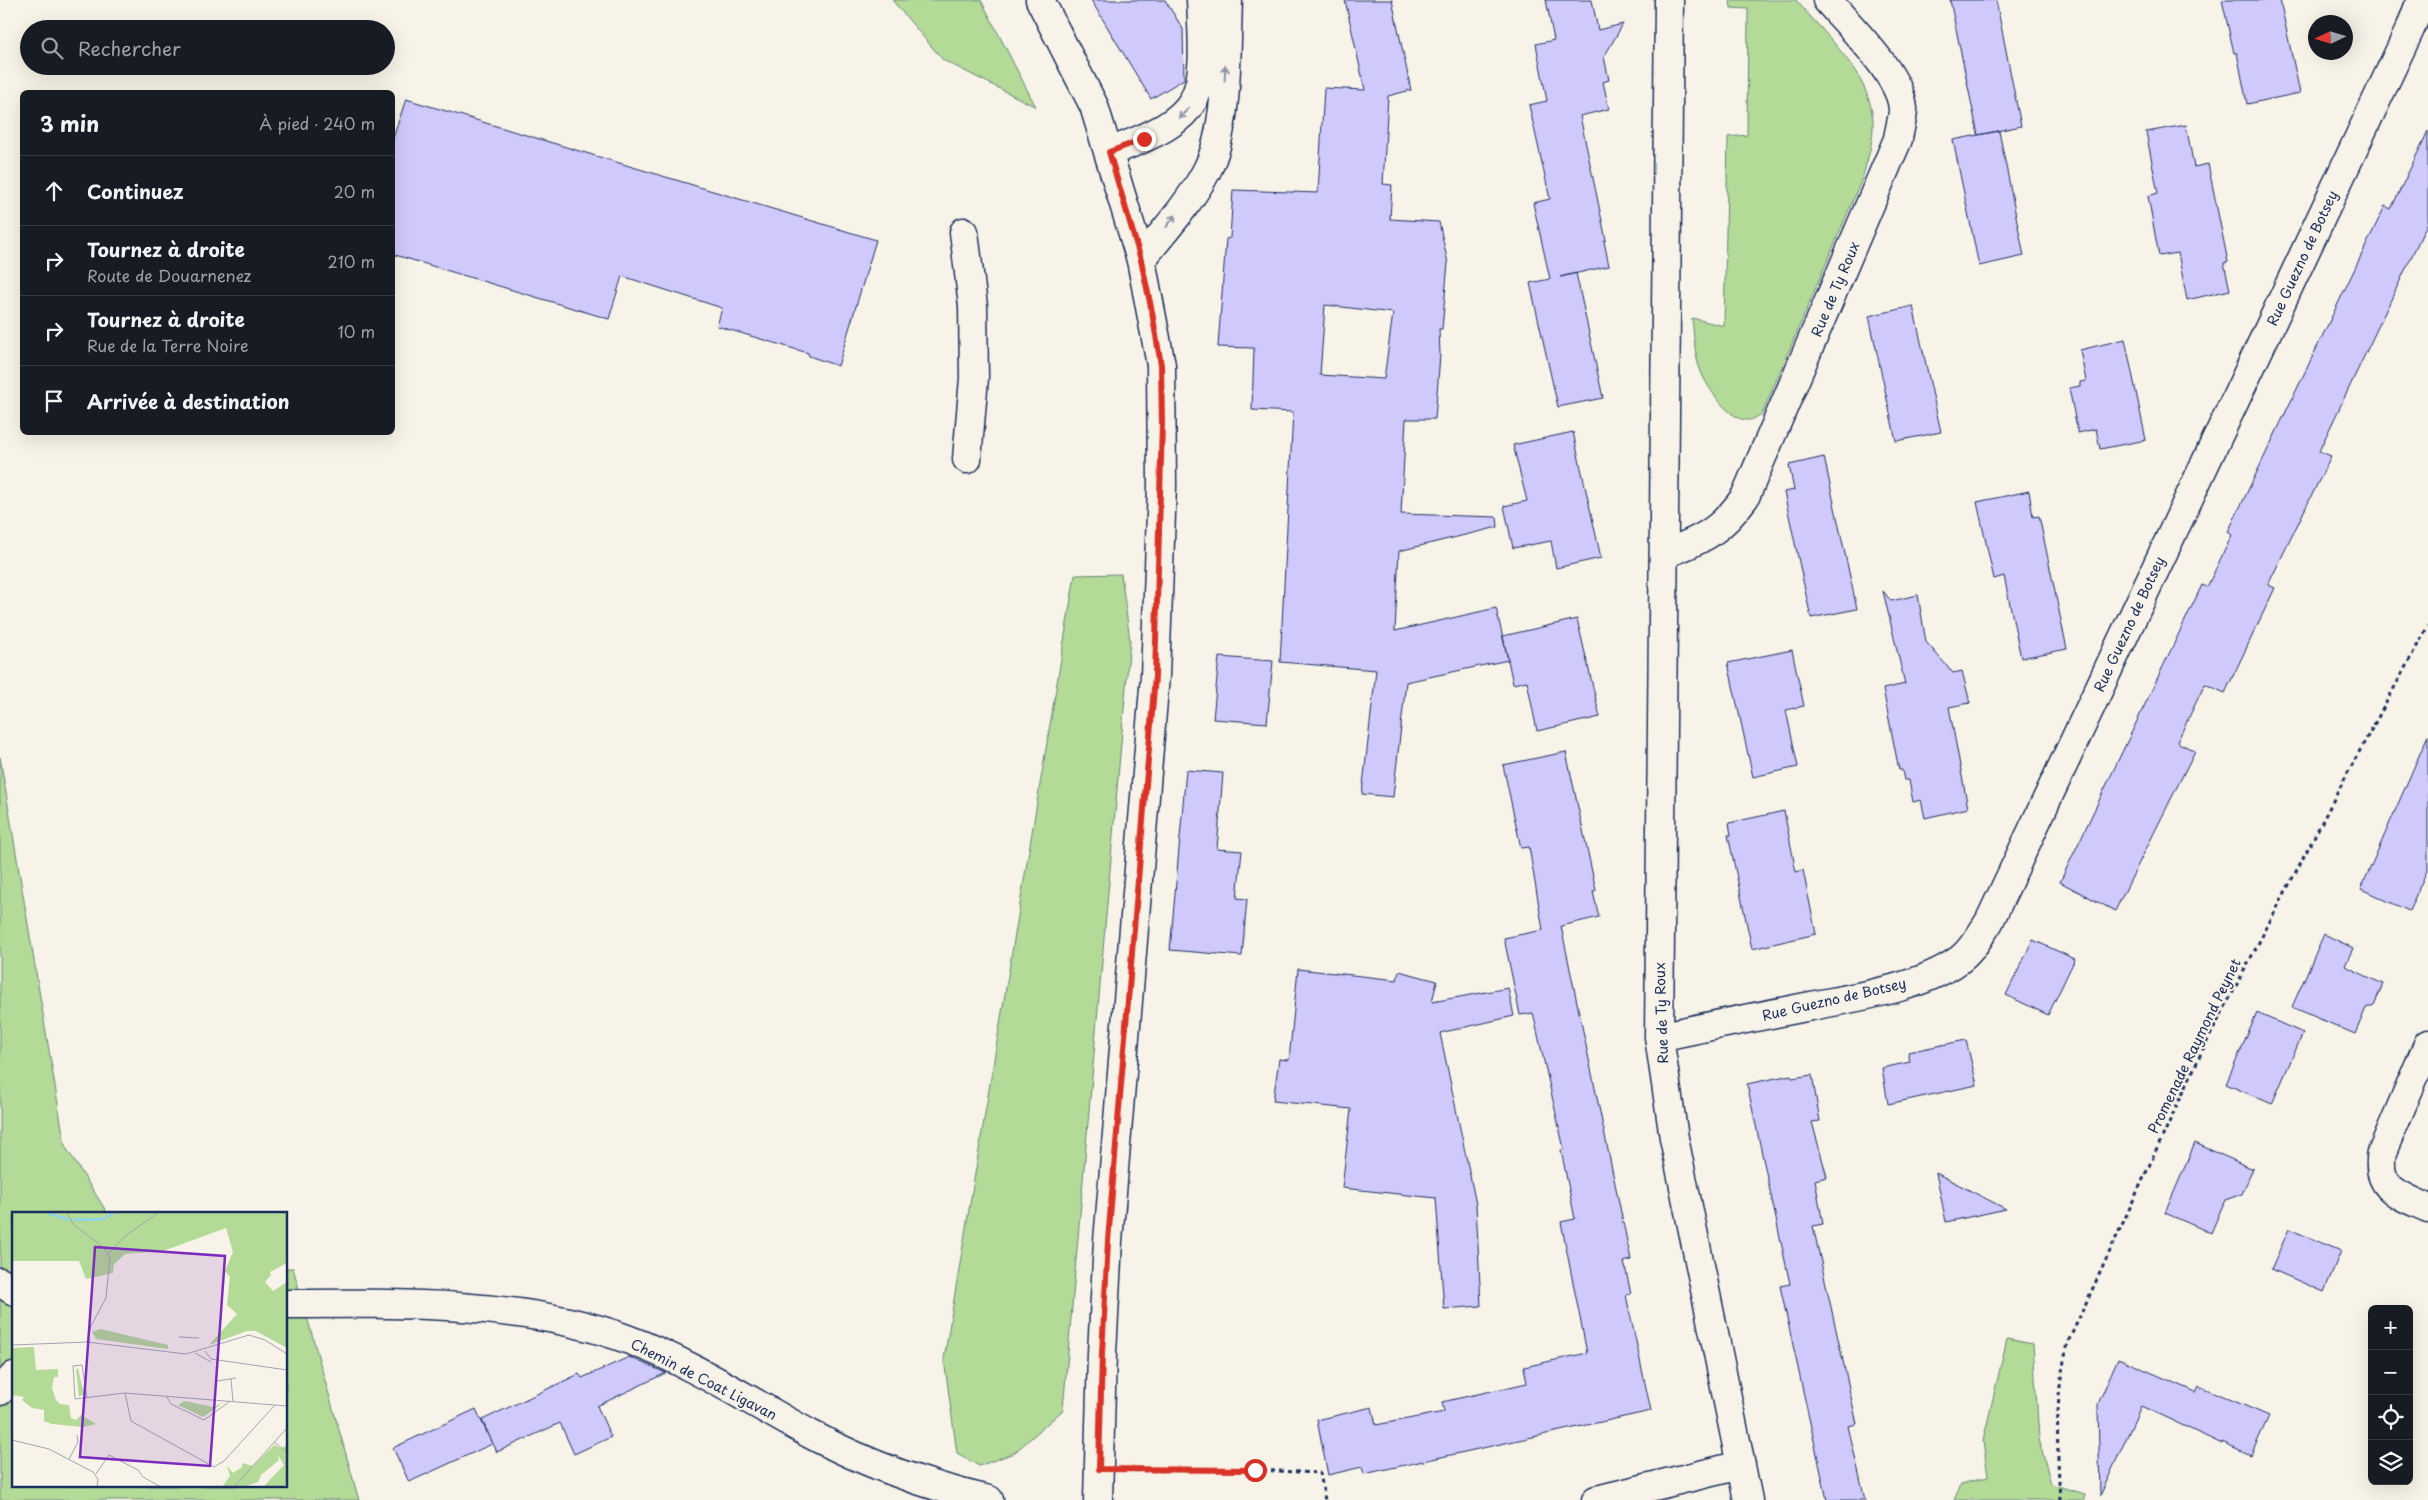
<!DOCTYPE html>
<html lang="fr">
<meta charset="utf-8">
<style>
body{margin:0;font-family:"Playpen Sans",sans-serif;background:#242831;color:#f1f3f6}
.controls{position:absolute;right:15px;bottom:15px;display:grid;overflow:hidden;border-radius:8px;box-shadow:0 5px 20px #0002}
.controls button{width:45px;height:45px;display:grid;place-items:center;padding:0;border:0;border-bottom:1px solid #363941;background:#171b24;color:#f1f3f6;font:25px sans-serif}
.compass{position:absolute;left:2308px;top:15px;width:45px;height:45px;border-radius:50%;background:#171b24;box-shadow:0 5px 20px #0002;rotate:266deg}
.stop{position:absolute;width:15px;height:15px;margin:-11px;border:4px solid #d93025;border-radius:50%;background:#fff}
.stop.end{background:#d93025;border-color:#fff;box-shadow:0 1px 5px #0008}
.list{margin:0;padding:0;list-style:none}
h2{display:flex;justify-content:space-between;align-items:center;height:65px;margin:0;padding:0 20px;font-size:21px}
h2 small{font-size:16px;font-weight:400;color:#9ea1a6}
.list li{display:grid;grid-template-columns:32px 1fr auto;gap:15px;align-items:center;box-sizing:border-box;height:70px;padding:0 20px;border-top:1px solid #363941}
.list b{display:block;font-size:19px;white-space:nowrap}
.list p{margin:0;font-size:16px;white-space:nowrap;color:#9ea1a6}
.list em{font-size:16px;font-style:normal;color:#9ea1a6}
.icon{flex:none;width:28px;height:28px;fill:none;stroke:currentColor;stroke-width:2;stroke-linecap:round;stroke-linejoin:round}
.map{position:relative;flex:none;width:2428px;height:1500px;overflow:hidden}
.search{position:absolute;background:#171b24;box-shadow:0 5px 20px #0002;left:20px;top:20px;width:375px;height:55px;display:flex;align-items:center;gap:12px;box-sizing:border-box;padding:0 18px;border-radius:28px;color:#9ea1a6;font-size:19px}
.panel{position:absolute;background:#171b24;box-shadow:0 5px 20px #0002;left:20px;top:90px;width:375px;height:345px;border-radius:8px}
.map>svg:first-child{display:block}
.green{fill:#b3da96;stroke:#67847a}
.building{fill:#d0c9fc;stroke:#1b2f5e;fill-rule:evenodd}
.lines{fill:none;stroke-linecap:round;stroke-linejoin:round}
.minor-casing{stroke:#1b2f5e;stroke-width:31}
.major-casing{stroke:#1b2f5e;stroke-width:31}
.path{stroke:#1b2f5e;stroke-width:3;stroke-dasharray:4 4;stroke-linecap:butt}
.minor{stroke:#f7f3e8;stroke-width:28}
.major{stroke:#f7f3e8;stroke-width:28}
.oneway{stroke:#8991a3}
.route{stroke:#d93025;stroke-width:6}
.labels{text-anchor:middle;dominant-baseline:central;stroke-width:4;stroke-linejoin:round;paint-order:stroke}
.street-label{font-size:14px;fill:#1b2f5e;stroke:#f7f3e8}
.inset-river{fill:none;stroke:#8ed2f0;stroke-width:2.5}
.inset-road{fill:none;stroke:#9fa5b1;stroke-width:1}
.view{fill:#7b2cbf;fill-opacity:0.15;stroke:#7b2cbf;stroke-width:2.5}
.inset-edge{fill:none;stroke:#1b2f5e;stroke-width:2.5}
</style>
<div class="map">
<svg width="2428" height="1500" viewBox="0 0 2428 1500">
<rect width="100%" height="100%" fill="#f7f3e8"/>
<filter id="ink" filterUnits="userSpaceOnUse"><feTurbulence type="fractalNoise" baseFrequency=".02" numOctaves="2"/><feDisplacementMap in="SourceGraphic" scale="10" xChannelSelector="R" yChannelSelector="G"/><feConvolveMatrix kernelMatrix="1 2 1 2 8 2 1 2 1" color-interpolation-filters="sRGB"/></filter>
<g filter="url(#ink)">
<path class="green" d="M 892,0 L 981,0 L 1036,107 L 943,60 Z
M 1730,0 L 1796,0 C 1825,35 1871,74 1873,122 C 1874,141 1867,161 1862,179 L 1762,414 C 1758,416 1753,420 1749,420 C 1730,422 1707,387 1701,372 C 1694,355 1694,335 1692,318 L 1724,326 L 1728,137 L 1747,135 L 1748,9 L 1731,8 Z
M 1121,574 L 1130,640 L 1063,1410 L 1014,1453 L 979,1466 L 957,1453 L 944,1359 L 1075,575 Z
M 0,757 L 65,1146 L 108,1214 L 14,1214 L 14,1486 L 286,1486 L 286,1268 L 293,1268 L 359,1500 L 0,1500 Z
M 2007,1339 L 2033,1344 L 2039,1439 L 2051,1484 L 2085,1494 L 2085,1500 L 1954,1500 L 1961,1484 L 1988,1477 L 1983,1441 Z"/>
<path class="building" d="M 1091,0 L 1165,0 L 1183,29 L 1184,79 L 1151,99 Z
M 1345,0 L 1392,0 L 1411,90 L 1388,96 L 1383,184 L 1392,185 L 1390,219 L 1439,222 L 1448,263 L 1442,329 L 1439,329 L 1440,355 L 1435,419 L 1406,419 L 1401,514 L 1497,517 L 1498,527 L 1399,551 L 1395,631 L 1496,608 L 1508,660 L 1406,682 L 1393,797 L 1362,794 L 1376,670 L 1280,662 L 1293,412 L 1252,410 L 1254,348 L 1218,347 L 1226,239 L 1230,238 L 1233,190 L 1318,193 L 1324,88 L 1365,90 ZM 1325,305 L 1393,313 L 1384,379 L 1320,375 Z
M 1546,0 L 1592,0 L 1598,30 L 1623,24 L 1604,57 L 1609,80 L 1603,82 L 1609,109 L 1580,116 L 1606,240 L 1604,241 L 1609,266 L 1560,277 L 1576,273 L 1603,398 L 1558,407 L 1530,283 L 1550,279 L 1533,203 L 1550,199 L 1529,105 L 1547,101 L 1536,44 L 1554,40 Z
M 1950,0 L 1996,0 L 2021,126 L 1978,135 Z
M 2222,0 L 2280,0 L 2300,93 L 2247,104 L 2237,53 L 2234,53 Z
M 406,99 L 876,240 L 838,366 L 809,356 L 808,353 L 717,326 L 722,308 L 622,276 L 609,319 L 392,254 L 392,141 Z
M 2186,125 L 2194,167 L 2208,164 L 2228,262 L 2224,263 L 2230,290 L 2187,300 L 2178,253 L 2159,256 L 2148,196 L 2158,193 L 2146,132 Z
M 1999,131 L 2024,256 L 1979,266 L 1953,140 Z
M 2428,131 L 2428,222 L 2319,451 L 2331,456 L 2268,585 L 2275,588 L 2225,693 L 2205,684 L 2177,742 L 2195,751 L 2115,911 L 2060,882 L 2202,585 L 2207,587 L 2232,535 L 2228,532 L 2385,206 L 2391,209 Z
M 1913,306 L 1941,432 L 1896,441 L 1869,316 Z
M 2125,339 L 2146,440 L 2100,449 L 2096,429 L 2078,433 L 2069,388 L 2080,386 L 2080,382 L 2086,381 L 2080,350 Z
M 1573,432 L 1601,558 L 1556,568 L 1551,541 L 1513,548 L 1504,506 L 1527,501 L 1513,445 Z
M 1824,457 L 1857,609 L 1811,618 L 1784,492 L 1794,490 L 1789,465 Z
M 2029,491 L 2033,517 L 2039,516 L 2067,649 L 2021,658 L 2004,576 L 1994,579 L 1977,502 Z
M 1883,591 L 1891,601 L 1918,595 L 1926,642 L 1953,673 L 1962,671 L 1970,703 L 1949,707 L 1968,808 L 1925,818 L 1921,800 L 1913,802 L 1909,780 L 1904,780 L 1902,770 L 1899,770 L 1883,689 L 1905,684 Z
M 1577,619 L 1600,717 L 1537,731 L 1527,681 L 1513,684 L 1503,636 Z
M 1792,650 L 1804,706 L 1786,710 L 1798,767 L 1753,777 L 1728,663 Z
M 1219,657 L 1273,661 L 1267,723 L 1213,719 Z
M 2428,735 L 2428,868 L 2409,911 L 2361,889 Z
M 1566,752 L 1596,890 L 1593,892 L 1599,917 L 1561,926 L 1631,1260 L 1624,1262 L 1631,1294 L 1626,1295 L 1651,1411 L 1364,1474 L 1362,1467 L 1328,1475 L 1317,1420 L 1372,1407 L 1376,1425 L 1444,1412 L 1442,1402 L 1527,1383 L 1524,1367 L 1587,1353 L 1561,1222 L 1575,1219 L 1561,1150 L 1564,1149 L 1533,1013 L 1520,1015 L 1504,938 L 1543,930 L 1529,847 L 1521,848 L 1503,765 Z
M 1186,770 L 1223,773 L 1217,849 L 1242,851 L 1237,898 L 1247,899 L 1242,956 L 1170,950 Z
M 1784,811 L 1796,872 L 1803,870 L 1816,934 L 1752,949 L 1728,835 L 1731,835 L 1729,823 Z
M 2324,934 L 2353,948 L 2345,966 L 2383,984 L 2374,1005 L 2366,1008 L 2355,1034 L 2292,1007 Z
M 2033,940 L 2075,959 L 2048,1015 L 2006,995 Z
M 1298,969 L 1397,980 L 1399,971 L 1437,981 L 1432,1002 L 1508,988 L 1514,1016 L 1440,1033 L 1476,1204 L 1481,1306 L 1444,1309 L 1436,1198 L 1342,1188 L 1351,1109 L 1273,1101 L 1279,1059 L 1289,1060 Z
M 2257,1013 L 2303,1033 L 2272,1104 L 2226,1084 Z
M 1966,1040 L 1977,1085 L 1888,1104 L 1882,1068 L 1910,1062 L 1908,1052 Z
M 1791,1075 L 1792,1078 L 1812,1075 L 1820,1121 L 1812,1122 L 1827,1177 L 1815,1180 L 1823,1224 L 1813,1226 L 1857,1424 L 1848,1426 L 1865,1500 L 1827,1500 L 1780,1286 L 1790,1284 L 1747,1084 Z
M 2195,1143 L 2253,1169 L 2242,1194 L 2225,1200 L 2211,1233 L 2165,1213 Z
M 1936,1173 L 2006,1209 L 1946,1222 Z
M 2289,1229 L 2341,1251 L 2324,1292 L 2271,1269 Z
M 629,1357 L 666,1373 L 597,1406 L 611,1437 L 574,1454 L 560,1423 L 497,1452 L 482,1420 L 579,1374 L 582,1378 Z
M 2118,1358 L 2196,1392 L 2199,1386 L 2269,1416 L 2251,1455 L 2222,1442 L 2222,1444 L 2141,1406 L 2100,1496 L 2098,1404 Z
M 476,1409 L 492,1444 L 409,1482 L 393,1448 Z"/>
<g class="lines">
<g class="minor-casing">
<path id="minor" d="M 1669,0 L 1659,1037 L 1674,1138 L 1748,1500
M 1109,152 C 1207,116 1206,99 1201,0
M 964,232 L 973,306 L 974,378 L 967,459
M 1141,260 C 1164,231 1190,203 1207,170 C 1229,127 1226,49 1228,0
M 1664,554 C 1702,540 1721,531 1745,497 L 1898,139 C 1899,130 1903,119 1903,109 C 1901,75 1849,26 1827,0
M 1659,1037 C 1709,1026 1760,1016 1811,1006 C 1857,997 1921,988 1959,960 C 1972,951 1980,935 1989,922 L 2411,27 L 2421,0
M 2428,1044 L 2382,1152 C 2375,1189 2399,1195 2428,1208
M 0,1282 L 14,1291
M 286,1304 C 395,1303 525,1301 627,1339 C 692,1363 751,1402 812,1435 C 867,1464 928,1486 989,1500
M 0,1391 L 14,1376
M 1596,1500 L 1741,1465"/>
</g>
<g class="major-casing">
<path id="major" d="M 1040,0 L 1094,106 L 1141,260 L 1161,365 L 1162,486 L 1155,676 L 1108,1241 L 1102,1353 L 1098,1500"/>
</g>
<path class="path" d="M 1135,1470 L 1255,1470 L 1320,1473 L 1325,1500
M 2060,1500 C 2057,1444 2054,1394 2069,1340 L 2202,1051 L 2346,776 L 2428,626"/>
<use href="#minor" class="minor"/>
<use href="#major" class="major"/>
</g>
<defs><path id="oneway-shaft" d="M-6 0H5M1.5-3L5.5 0L1.5 3" fill="none" stroke-width="1.6" stroke-linecap="round" stroke-linejoin="round" transform="scale(1.25)"/></defs>
<g class="oneway">
<use href="#oneway-shaft" transform="translate(1225 73) rotate(-87)"/>
<use href="#oneway-shaft" transform="translate(1184 113) rotate(135)"/>
<use href="#oneway-shaft" transform="translate(1171 221) rotate(-52)"/>
</g>
</g>
<g class="lines" filter="url(#ink)">
<path class="route" d="M 1144,139 L 1109,152 L 1141,260 L 1152,312 L 1161,365 L 1162,423 L 1155,676 L 1108,1241 L 1102,1353 L 1099,1469 L 1255,1470"/>
</g>
<g class="labels">
<g class="street-label">
<text transform="translate(2302 258) rotate(-65)">Rue Guezno de Botsey</text>
<text transform="translate(1835 289) rotate(-67)">Rue de Ty Roux</text>
<text transform="translate(2129 624) rotate(-65)">Rue Guezno de Botsey</text>
<text transform="translate(1834 999) rotate(-13)">Rue Guezno de Botsey</text>
<text transform="translate(1661 1013) rotate(-92)">Rue de Ty Roux</text>
<text transform="translate(2194 1046) rotate(-64)">Promenade Raymond Peynet</text>
<text transform="translate(704 1379) rotate(27)">Chemin de Coat Ligavan</text>
</g>
</g>
<g transform="translate(12 1212)">
<rect width="275" height="275" fill="#f7f3e8"/>
<path d="M 0,0 L 275,0 L 275,51 L 258,60 L 259,63 L 253,70 L 261,79 L 275,70 L 275,136 L 244,119 L 235,119 L 197,133 L 225,102 L 215,93 L 218,65 L 213,59 L 221,40 L 214,16 L 151,39 L 113,42 L 102,52 L 101,61 L 74,67 L 67,49 L 0,49 ZM 89,117 L 156,133 L 156,137 L 84,127 L 80,120 ZM 22,135 L 24,158 L 46,157 L 46,165 L 42,165 L 40,176 L 44,188 L 48,192 L 57,193 L 59,206 L 64,208 L 69,203 L 84,212 L 71,215 L 40,212 L 32,209 L 32,198 L 20,196 L 10,188 L 12,185 L 0,183 L 0,136 ZM 66,156 L 72,182 L 67,185 L 64,158 ZM 173,189 L 201,195 L 211,191 L 191,205 L 166,193 ZM 262,233 L 269,236 L 275,233 L 275,272 L 271,275 L 251,275 L 272,253 L 266,243 L 267,248 L 249,263 L 246,270 L 232,275 L 210,275 L 218,264 L 215,254 L 221,261 L 230,255 L 230,251 L 241,254 Z" fill="#b3da96"/>
<path class="inset-river" d="M 34,0 L 57,8M 61,8 L 91,7 L 103,0"/>
<path class="inset-road" d="M 55,0 L 61,12 L 92,36 L 98,45 L 94,86 L 79,114 L 75,130M 97,41 L 112,25 L 147,0M 167,125 L 187,126M 0,133 L 75,130 L 174,142 L 237,123 L 253,128 L 275,142M 193,139 L 199,147 L 275,158M 183,141 L 199,150M 219,167 L 221,190M 205,169 L 224,166M 113,181 L 119,209 L 202,255 L 212,249 L 263,193M 155,185 L 159,192 L 192,208 L 217,190M 75,186 L 70,153 L 61,154 L 63,187 L 113,181 L 275,194M 0,228 L 37,237 L 81,260 L 86,267 L 85,275M 0,229 L 0,255M 262,230 L 275,240M 57,247 L 66,230 L 65,223M 84,262 L 97,243 L 126,258 L 131,265 L 149,275M 222,275 L 275,216"/>
<path class="view" d="M 83,35 L 213,44 L 198,254 L 68,245 Z"/>
<rect width="275" height="275" class="inset-edge"/>
</g>
</svg>
<div class="controls">
<button>+</button>
<button>−</button>
<button><svg class="icon" aria-label="locate" viewBox="0 0 24 24"><circle cx="12" cy="12" r="6"/><path d="M12 2v4M12 18v4M2 12h4M18 12h4"/></svg></button>
<button><svg class="icon" aria-label="layers" viewBox="0 0 24 24"><path d="M12 4l9 5-9 5-9-5zM3 14l9 5 9-5"/></svg></button>
</div>
<svg class="compass" viewBox="-18 -18 36 36"><path d="M0-13l5 13h-10z" fill="#e53935"/><path d="M0 13l5-13h-10z" fill="#9ea1a6"/></svg>
<div class="stop" style="left:1255px;top:1470px"></div>
<div class="stop end" style="left:1144px;top:139px"></div>
<div class="search"><svg class="icon" aria-label="search" viewBox="0 0 24 24"><circle cx="10" cy="10" r="6"/><path d="M15 15l6 6"/></svg>Rechercher</div>
<section class="panel">
<h2>3 min<small>À pied · 240 m</small></h2>
<ul class="list">
<li><svg class="icon" aria-label="ahead" viewBox="0 0 24 24"><path d="M12 20V5M6 11l6-6 6 6"/></svg><div><b>Continuez</b></div><em>20 m</em></li>
<li><svg class="icon" aria-label="right" viewBox="0 0 24 24"><path d="M7 20v-9h11M14 6l5 5-5 5"/></svg><div><b>Tournez à droite</b><p>Route de Douarnenez</p></div><em>210 m</em></li>
<li><svg class="icon" aria-label="right" viewBox="0 0 24 24"><path d="M7 20v-9h11M14 6l5 5-5 5"/></svg><div><b>Tournez à droite</b><p>Rue de la Terre Noire</p></div><em>10 m</em></li>
<li><svg class="icon" aria-label="arrive" viewBox="0 0 24 24"><path d="M6 21V4h12l-3 4 3 4H6"/></svg><div><b>Arrivée à destination</b></div></li>
</ul>
</section>
</div>
